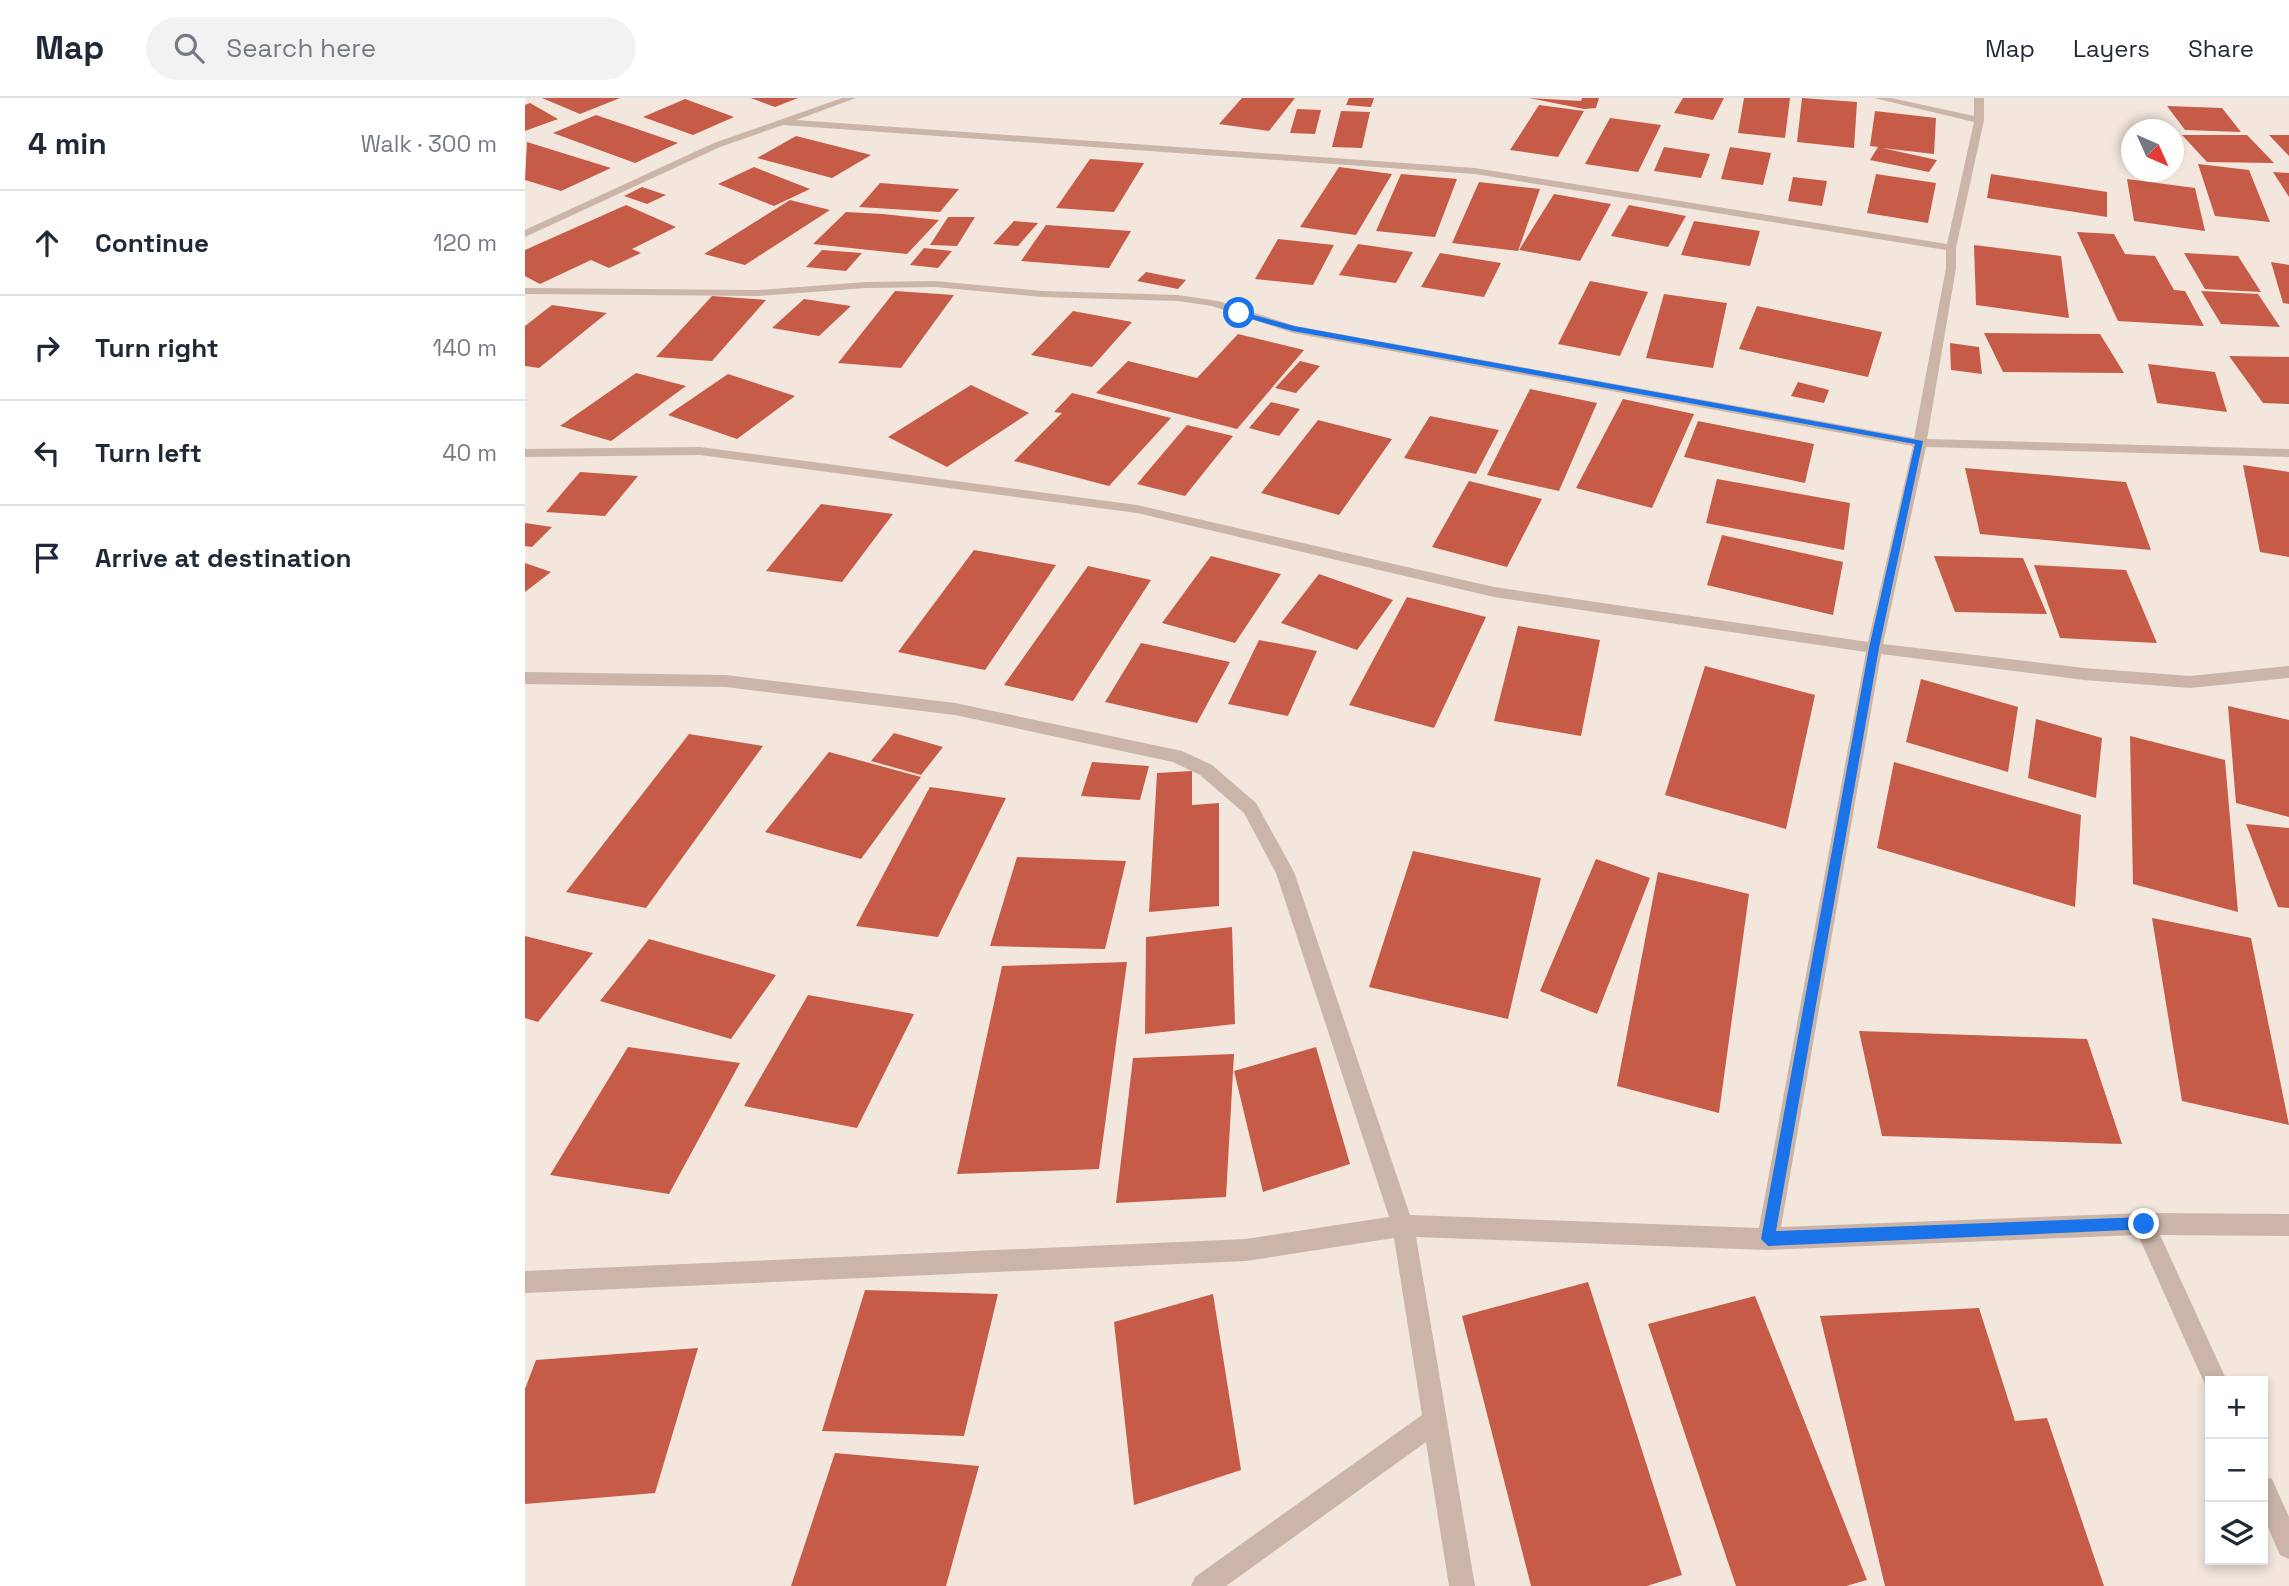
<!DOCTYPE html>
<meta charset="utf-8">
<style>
body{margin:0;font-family:"Space Grotesk",sans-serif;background:#f2f2f3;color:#1f2937}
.controls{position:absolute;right:21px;bottom:21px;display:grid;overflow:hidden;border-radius:0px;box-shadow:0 4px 10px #0003}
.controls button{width:63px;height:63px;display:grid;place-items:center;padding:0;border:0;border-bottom:2px solid #e0e1e3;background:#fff;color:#1f2937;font:35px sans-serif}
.compass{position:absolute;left:1596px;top:21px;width:63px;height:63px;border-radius:50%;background:#fff;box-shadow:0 4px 10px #0003;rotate:135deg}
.stop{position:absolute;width:21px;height:21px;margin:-16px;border:5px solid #1a73e8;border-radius:50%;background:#fff}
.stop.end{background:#1a73e8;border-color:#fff;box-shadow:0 2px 7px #0008}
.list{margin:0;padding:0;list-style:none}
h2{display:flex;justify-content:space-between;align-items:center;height:91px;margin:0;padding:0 28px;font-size:30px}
h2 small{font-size:23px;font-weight:400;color:#747a83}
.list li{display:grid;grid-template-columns:46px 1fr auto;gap:21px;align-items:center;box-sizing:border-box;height:105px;padding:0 28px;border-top:2px solid #e0e1e3}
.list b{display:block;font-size:26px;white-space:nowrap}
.list em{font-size:23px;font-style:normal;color:#747a83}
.icon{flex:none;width:38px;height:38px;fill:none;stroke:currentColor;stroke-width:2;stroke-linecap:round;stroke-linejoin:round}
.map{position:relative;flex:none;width:1764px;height:1488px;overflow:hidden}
header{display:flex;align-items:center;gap:42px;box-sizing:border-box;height:98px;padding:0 35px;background:#fff;border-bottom:2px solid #e0e1e3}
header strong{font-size:33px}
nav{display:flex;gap:38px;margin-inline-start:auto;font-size:24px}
.search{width:490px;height:63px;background:#f2f2f3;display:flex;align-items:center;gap:18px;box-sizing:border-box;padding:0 24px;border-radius:38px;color:#747a83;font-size:26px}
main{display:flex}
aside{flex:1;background:#fff}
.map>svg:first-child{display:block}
.building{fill:#c65b47}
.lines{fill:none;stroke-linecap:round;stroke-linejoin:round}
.minor{fill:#cab5a8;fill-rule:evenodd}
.route{fill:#1a73e8}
</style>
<header>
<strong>Map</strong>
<div class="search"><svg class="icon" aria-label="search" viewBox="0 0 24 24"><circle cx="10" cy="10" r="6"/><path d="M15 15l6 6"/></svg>Search here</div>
<nav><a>Map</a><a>Layers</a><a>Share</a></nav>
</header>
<main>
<aside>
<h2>4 min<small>Walk · 300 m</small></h2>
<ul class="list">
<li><svg class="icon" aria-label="ahead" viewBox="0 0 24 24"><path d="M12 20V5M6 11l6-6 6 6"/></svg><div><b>Continue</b></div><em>120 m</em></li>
<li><svg class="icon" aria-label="right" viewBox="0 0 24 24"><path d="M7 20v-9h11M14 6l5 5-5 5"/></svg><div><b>Turn right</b></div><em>140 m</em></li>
<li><svg class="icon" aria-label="left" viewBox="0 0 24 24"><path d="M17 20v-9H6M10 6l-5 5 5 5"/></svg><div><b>Turn left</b></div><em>40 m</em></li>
<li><svg class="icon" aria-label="arrive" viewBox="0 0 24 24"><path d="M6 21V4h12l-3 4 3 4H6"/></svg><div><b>Arrive at destination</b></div></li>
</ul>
</aside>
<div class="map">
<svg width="1764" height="1488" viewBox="0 0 1764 1488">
<rect width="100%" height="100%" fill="#f2e6dd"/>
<path class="building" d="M 17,0 L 95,0 L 55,16 Z
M 226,0 L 273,0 L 250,9 Z
M 717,0 L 770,0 L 744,33 L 694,26 Z
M 824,0 L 849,0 L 846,9 L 821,7 Z
M 1004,0 L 1056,3 L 1057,0 L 1074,0 L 1071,10 L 1059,11 Z
M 1158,0 L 1199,0 L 1188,22 L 1149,15 Z
M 1219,0 L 1265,0 L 1260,40 L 1213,35 Z
M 1277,0 L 1332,4 L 1329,50 L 1272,44 Z
M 160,1 L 209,19 L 168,37 L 118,19 Z
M 5,5 L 33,21 L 0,33 L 0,7 Z
M 1014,7 L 1059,13 L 1033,59 L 985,52 Z
M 1642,8 L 1697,10 L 1716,34 L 1660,32 Z
M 772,11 L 796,12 L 790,36 L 765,35 Z
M 816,13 L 845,14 L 837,50 L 807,49 Z
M 1350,13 L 1411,20 L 1409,56 L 1357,50 L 1412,62 L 1404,74 L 1345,62 L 1353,49 L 1345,48 Z
M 71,17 L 153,45 L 110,65 L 28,35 Z
M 1085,20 L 1136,27 L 1113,74 L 1060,66 Z
M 1657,37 L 1722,37 L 1749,65 L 1682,64 Z
M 1744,37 L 1764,37 L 1764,58 Z
M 271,38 L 346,57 L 307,80 L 232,60 Z
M 2,44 L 86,70 L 36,93 L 0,82 Z
M 1139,49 L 1185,56 L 1176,80 L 1129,73 Z
M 1205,49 L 1246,55 L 1238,87 L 1196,81 Z
M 565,61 L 619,65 L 589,114 L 531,110 Z
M 1673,66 L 1724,72 L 1745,124 L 1690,118 Z
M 229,69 L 285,91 L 249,108 L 193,86 Z
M 814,69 L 867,76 L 831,137 L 775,129 Z
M 1748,74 L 1764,75 L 1764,99 Z
M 876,76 L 932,81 L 910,139 L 851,133 Z
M 1351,76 L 1411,85 L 1403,125 L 1342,115 Z
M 1466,76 L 1582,94 L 1582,119 L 1462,100 Z
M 1268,79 L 1302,83 L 1297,108 L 1263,103 Z
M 1602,81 L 1670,90 L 1680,133 L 1609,123 Z
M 954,84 L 1015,91 L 993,153 L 927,145 Z
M 355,85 L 434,91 L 415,114 L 334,109 Z
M 117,89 L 141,97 L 122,106 L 99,98 Z
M 1029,96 L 1086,106 L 1055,163 L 994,152 Z
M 265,102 L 305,112 L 220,167 L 179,156 Z
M 101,107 L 151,129 L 107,151 L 116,155 L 84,170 L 66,162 L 15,186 L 0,178 L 0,152 Z
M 1104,107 L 1161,118 L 1143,149 L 1086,138 Z
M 321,114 L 358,116 L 414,122 L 382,156 L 288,146 Z
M 423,119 L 450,119 L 432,148 L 405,147 Z
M 489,123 L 513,125 L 493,148 L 468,146 Z
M 1169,123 L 1235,133 L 1225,168 L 1156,157 Z
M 521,127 L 606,133 L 584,170 L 496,163 Z
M 1552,134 L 1589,136 L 1600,156 L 1630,158 L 1649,192 L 1660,193 L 1679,228 L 1593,223 Z
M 753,141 L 809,147 L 788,187 L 730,181 Z
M 833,146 L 888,154 L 871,185 L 814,177 Z
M 1449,147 L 1536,158 L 1544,220 L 1451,207 Z
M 399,150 L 427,153 L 413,170 L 385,167 Z
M 297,152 L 337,155 L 321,173 L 281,169 Z
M 915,155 L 976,165 L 959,199 L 896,189 Z
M 1659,155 L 1713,158 L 1736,194 L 1680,191 Z
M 1746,164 L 1764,167 L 1764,206 L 1758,205 Z
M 621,174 L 661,182 L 653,191 L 612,183 Z
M 1065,183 L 1123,194 L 1095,258 L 1033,246 Z
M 370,193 L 429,197 L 376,270 L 313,265 Z
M 1676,193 L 1733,196 L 1755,229 L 1696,226 Z
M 1139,196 L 1202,205 L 1188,270 L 1121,260 Z
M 187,198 L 241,202 L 187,263 L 131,259 Z
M 279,201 L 326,208 L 294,238 L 247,230 Z
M 27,207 L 82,215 L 14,270 L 0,268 L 0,228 Z
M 1232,208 L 1357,234 L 1343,279 L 1214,251 Z
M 548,213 L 607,224 L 567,269 L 506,257 Z
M 1459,235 L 1575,236 L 1599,275 L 1478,274 Z
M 713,236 L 779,252 L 712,331 L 571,295 L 603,263 L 672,280 Z
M 1425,245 L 1454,249 L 1457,276 L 1426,272 Z
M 1704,258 L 1764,259 L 1764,306 L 1738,305 Z
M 775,263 L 795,268 L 771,295 L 750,290 Z
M 1623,266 L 1690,274 L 1702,314 L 1632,305 Z
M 111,275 L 161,288 L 86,343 L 35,328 Z
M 203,276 L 270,298 L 212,341 L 143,317 Z
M 1273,284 L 1304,292 L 1299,305 L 1266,298 Z
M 446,287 L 504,315 L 422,369 L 363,339 Z
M 1005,291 L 1072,305 L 1034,393 L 962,377 Z
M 547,295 L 646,320 L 584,388 L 489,363 L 537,315 L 529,314 Z
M 1098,301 L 1169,316 L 1127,410 L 1051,390 Z
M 746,304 L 775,311 L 754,338 L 724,330 Z
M 905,318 L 974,332 L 951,376 L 879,360 Z
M 793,322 L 867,341 L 814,417 L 736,395 Z
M 1173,323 L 1289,346 L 1280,385 L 1159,359 Z
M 662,327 L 708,338 L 660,398 L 612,386 Z
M 1718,367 L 1764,374 L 1764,459 L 1735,454 Z
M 1440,370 L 1601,384 L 1626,452 L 1455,436 Z
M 55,374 L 113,378 L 80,418 L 21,414 Z
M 1192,381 L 1325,405 L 1319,452 L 1181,425 Z
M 944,383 L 1017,401 L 982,469 L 907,449 Z
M 296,406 L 368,416 L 317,484 L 241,473 Z
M 0,425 L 27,429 L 7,449 L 0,448 Z
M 1197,437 L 1318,464 L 1308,517 L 1182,487 Z
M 449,452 L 531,467 L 460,572 L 373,554 Z
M 686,458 L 756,476 L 710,545 L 637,525 Z
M 1409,458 L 1498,460 L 1522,516 L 1430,514 Z
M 0,465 L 26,474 L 0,494 Z
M 1509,467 L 1601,472 L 1632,545 L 1535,540 Z
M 563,468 L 626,482 L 548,603 L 479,587 Z
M 794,476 L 868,502 L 832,552 L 756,525 Z
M 882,499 L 961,519 L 909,630 L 824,607 Z
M 993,528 L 1075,542 L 1056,638 L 969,623 Z
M 734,542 L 792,553 L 763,618 L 703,606 Z
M 616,545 L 705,564 L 672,625 L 580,604 Z
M 1180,568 L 1290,597 L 1261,731 L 1140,697 Z
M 1396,581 L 1493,609 L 1483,674 L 1381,644 Z
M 1703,608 L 1764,622 L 1764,719 L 1711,705 Z
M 1511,621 L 1577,640 L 1571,700 L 1503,680 Z
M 369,635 L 418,649 L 396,677 L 346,663 Z
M 164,636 L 238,648 L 121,810 L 41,794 Z
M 1605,638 L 1700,662 L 1713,814 L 1608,786 Z
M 304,654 L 396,679 L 336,761 L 240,734 Z
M 567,664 L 624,668 L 615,702 L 556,698 Z
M 1369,664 L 1556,717 L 1550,809 L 1352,750 Z
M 667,673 L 667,707 L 694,705 L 694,808 L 624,814 L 632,675 Z
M 405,689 L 481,700 L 413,839 L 331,828 Z
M 1721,726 L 1764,730 L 1764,810 L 1753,809 Z
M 888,753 L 1016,780 L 983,921 L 844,889 Z
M 492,759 L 601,763 L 580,851 L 465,848 Z
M 1071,761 L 1125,780 L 1072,916 L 1015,893 Z
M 1133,774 L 1224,796 L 1194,1015 L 1092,988 Z
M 1627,820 L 1726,840 L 1764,1027 L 1657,1003 Z
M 707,829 L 710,926 L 620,936 L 621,839 Z
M 0,838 L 68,855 L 13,924 L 0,920 Z
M 124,841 L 251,877 L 206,941 L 75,903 Z
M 602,864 L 574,1071 L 432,1076 L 477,868 Z
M 283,897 L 389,916 L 332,1030 L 219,1008 Z
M 1334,933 L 1562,941 L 1597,1046 L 1357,1038 Z
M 103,949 L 215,965 L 144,1096 L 25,1077 Z
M 791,949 L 825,1066 L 738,1094 L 709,973 Z
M 709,956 L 701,1099 L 591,1105 L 608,960 Z
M 1063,1184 L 1157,1477 L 1122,1488 L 1006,1488 L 937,1218 Z
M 340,1192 L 473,1196 L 439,1338 L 297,1333 Z
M 688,1196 L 716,1372 L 609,1407 L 589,1224 Z
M 1230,1198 L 1342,1482 L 1321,1488 L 1211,1488 L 1123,1226 Z
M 1454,1210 L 1490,1323 L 1522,1320 L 1579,1488 L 1360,1488 L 1295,1218 Z
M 173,1250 L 130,1395 L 0,1406 L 0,1291 L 11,1262 Z
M 310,1355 L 454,1368 L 421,1488 L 266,1488 Z"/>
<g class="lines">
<path class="minor" d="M 317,0 L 331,0 L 271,22 L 950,70 L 1422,146 L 1449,24 L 1349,0 L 1366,0 L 1449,18 L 1449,0 L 1459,0 L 1459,22 L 1431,150 L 1431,170 L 1402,341 L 1764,351 L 1764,359 L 1401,349 L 1358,546 L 1559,570 L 1665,578 L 1764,568 L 1764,580 L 1665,590 L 1559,582 L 1356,556 L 1256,1129 L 1619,1115 L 1764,1116 L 1764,1138 L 1635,1137 L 1702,1283 L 1685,1283 L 1685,1293 L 1682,1291 L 1613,1137 L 1243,1152 L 891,1139 L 950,1488 L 924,1488 L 901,1344 L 701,1488 L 666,1488 L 670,1479 L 897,1317 L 869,1140 L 721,1163 L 0,1195 L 0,1173 L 721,1141 L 864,1119 L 751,775 L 719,715 L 675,677 L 648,664 L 430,617 L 201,589 L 0,586 L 0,574 L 201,577 L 430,605 L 657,653 L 687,667 L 731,705 L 769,774 L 885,1117 L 1234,1130 L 1341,554 L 969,499 L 612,415 L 175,357 L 0,359 L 0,351 L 175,349 L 612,407 L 969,489 L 1343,544 L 1388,348 L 768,235 L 687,208 L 653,203 L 517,199 L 410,189 L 341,190 L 233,198 L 0,196 L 0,190 L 233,192 L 341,184 L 410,183 L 517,193 L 653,197 L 693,203 L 770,228 L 1389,340 L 1421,170 L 1421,152 L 950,76 L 258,27 L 195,49 L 0,139 L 0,132 L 189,45 Z
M 1738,1378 L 1747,1381 L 1764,1419 L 1764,1461 L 1755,1457 L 1738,1418 Z"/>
</g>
<path class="route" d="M 714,213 L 769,228 L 1398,343 L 1354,550 L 1251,1133 L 1619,1119 L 1626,1126 L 1624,1131 L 1243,1148 L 1236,1141 L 1344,550 L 1390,346 L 768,233 L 712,217 Z"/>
</svg>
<div class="controls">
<button>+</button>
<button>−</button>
<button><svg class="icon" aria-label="layers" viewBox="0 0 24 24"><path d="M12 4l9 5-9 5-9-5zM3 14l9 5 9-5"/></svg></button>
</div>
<svg class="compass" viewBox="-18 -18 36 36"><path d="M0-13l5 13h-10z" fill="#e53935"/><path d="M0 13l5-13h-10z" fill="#747a83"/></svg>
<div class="stop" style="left:714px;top:215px"></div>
<div class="stop end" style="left:1619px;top:1126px"></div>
</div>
</main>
